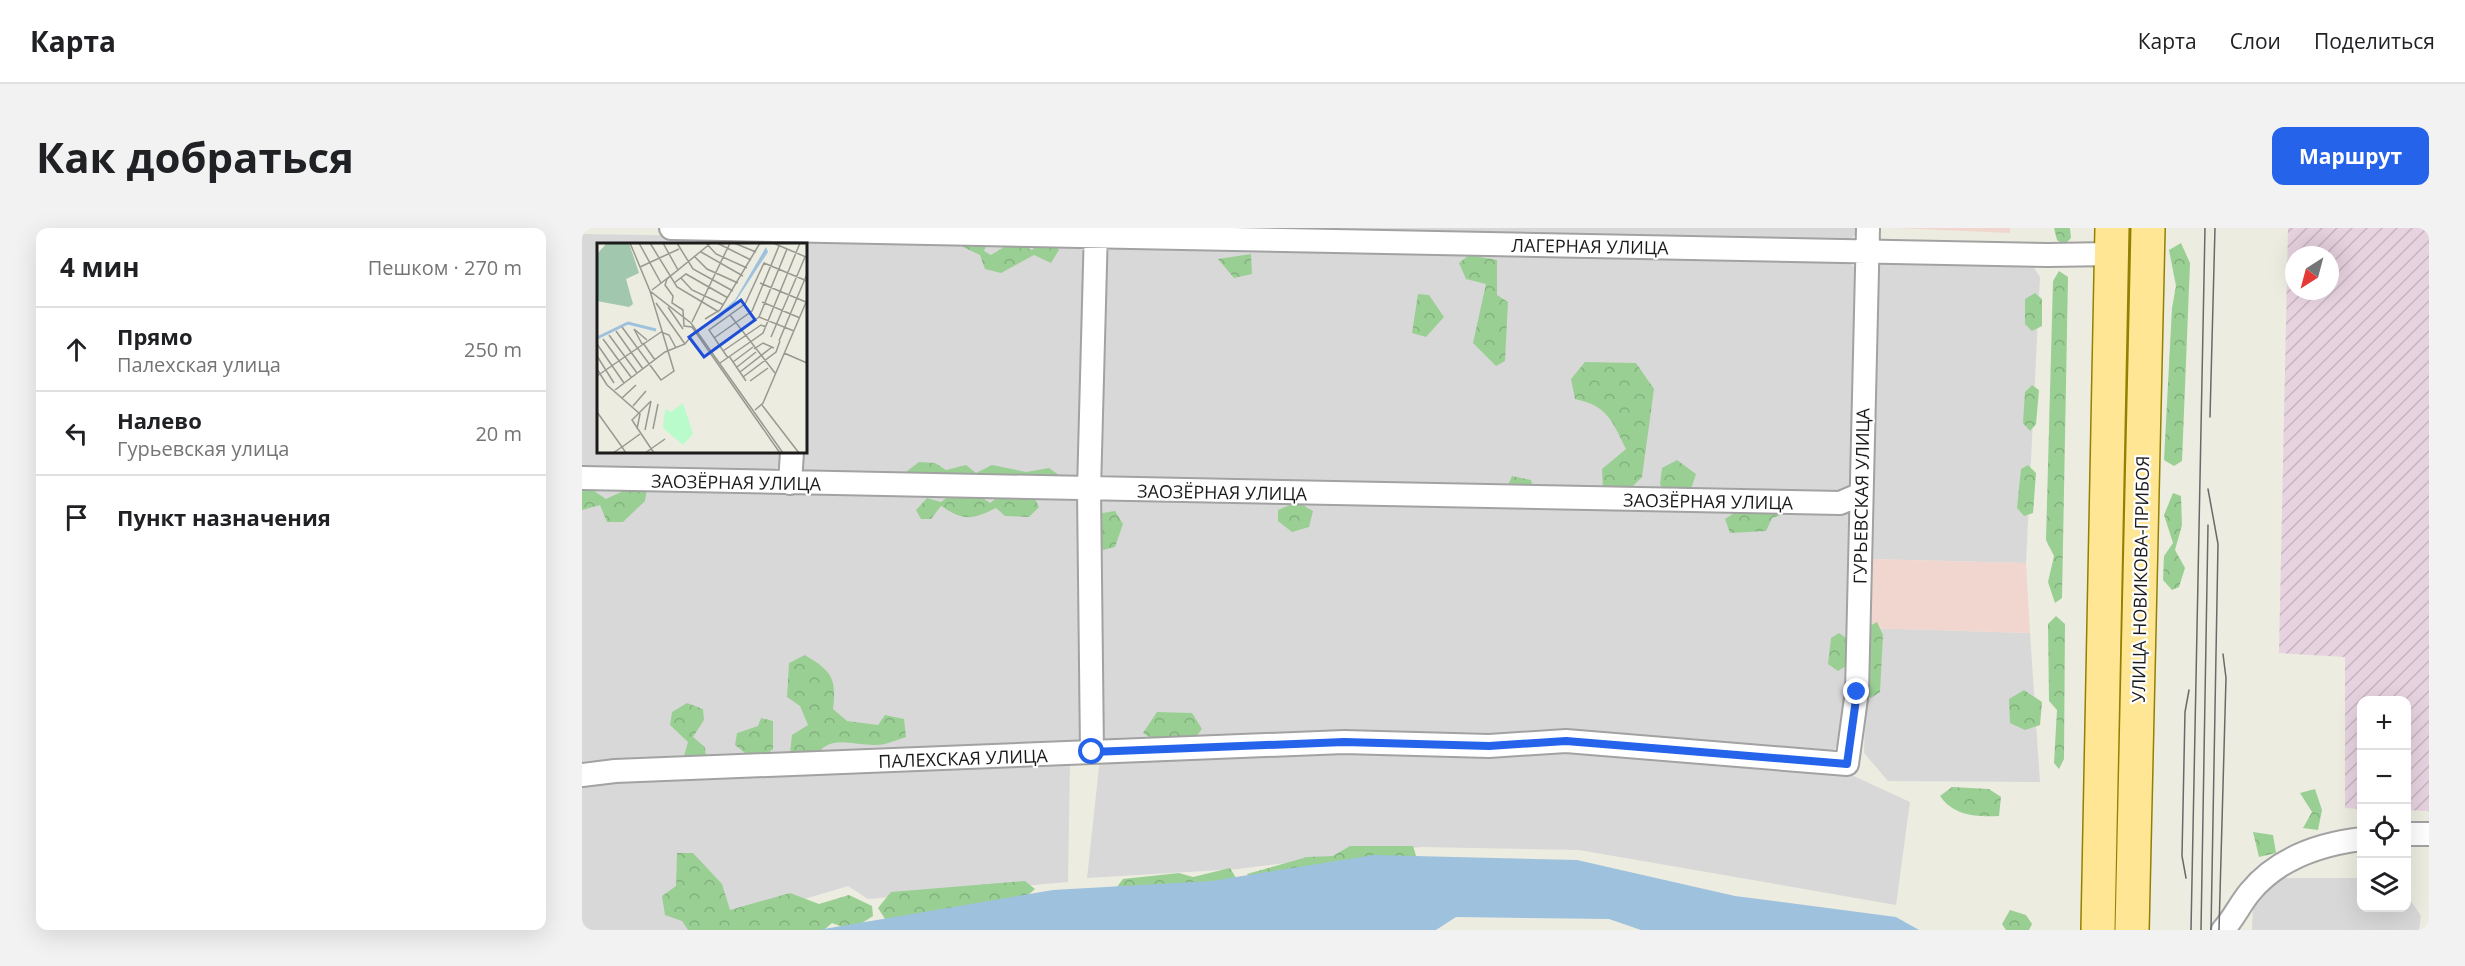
<!DOCTYPE html>
<html lang="ru">
<meta charset="utf-8">
<style>
body{margin:0;font-family:"Open Sans",sans-serif;background:#f2f2f2;color:#202124}
.controls{position:absolute;right:18px;bottom:18px;display:grid;overflow:hidden;border-radius:12px;box-shadow:0 6px 24px #0002}
.controls button{width:54px;height:54px;display:grid;place-items:center;padding:0;border:0;border-bottom:2px solid #e0e0e0;background:#fff;color:#202124;font:30px sans-serif}
.compass{position:absolute;left:1703px;top:18px;width:54px;height:54px;border-radius:50%;background:#fff;box-shadow:0 6px 24px #0002;rotate:216deg}
.stop{position:absolute;width:18px;height:18px;margin:-14px;border:4px solid #2563eb;border-radius:50%;background:#fff}
.stop.end{background:#2563eb;border-color:#fff;box-shadow:0 2px 6px #0008}
.list{margin:0;padding:0;list-style:none}
h2{display:flex;justify-content:space-between;align-items:center;height:78px;margin:0;padding:0 24px;font-size:26px}
h2 small{font-size:20px;font-weight:400;color:#757577}
.list li{display:grid;grid-template-columns:39px 1fr auto;gap:18px;align-items:center;box-sizing:border-box;height:84px;padding:0 24px;border-top:2px solid #e0e0e0}
.list b{display:block;font-size:22px;white-space:nowrap}
.list p{margin:0;font-size:20px;white-space:nowrap;color:#757577}
.list em{font-size:20px;font-style:normal;color:#757577}
.icon{flex:none;width:33px;height:33px;fill:none;stroke:currentColor;stroke-width:2;stroke-linecap:round;stroke-linejoin:round}
.map{position:relative;flex:none;width:1847px;height:702px;overflow:hidden;border-radius:12px}
header{display:flex;align-items:center;gap:36px;box-sizing:border-box;height:84px;padding:0 30px;background:#fff;border-bottom:2px solid #e0e0e0}
header strong{font-size:28px}
nav{display:flex;gap:33px;margin-inline-start:auto;font-size:21px}
.intro{display:flex;align-items:center;justify-content:space-between;box-sizing:border-box;height:144px;padding:0 36px}
h1{margin:0;font-size:42px}
.button{padding:15px 27px;border-radius:12px;background:#2563eb;color:#fff;font-size:21px;font-weight:700}
main{display:flex;gap:36px;padding:0 36px}
aside{flex:1;background:#fff;border-radius:12px;box-shadow:0 6px 24px #0002}
.map>svg:first-child{display:block}
.residential{fill:#d9d8d8}
.commercial{fill:#f0d6ce}
.industrial{fill:url(#industrial-furrows);fill-rule:evenodd}
.forest{fill:url(#forest-crowns)}
.water{fill:#9ec2dd}
.lines{fill:none;stroke-linecap:round;stroke-linejoin:round}
.street-casing{stroke:#a2a2a2;stroke-width:26}
.primary-casing{stroke:#938000;stroke-width:36}
.street{stroke:#fff;stroke-width:22}
.primary{stroke:#ffe694;stroke-width:33}
.tram{stroke:#696969;stroke-width:1.5}
.route{stroke:#2563eb;stroke-width:8}
.labels{text-anchor:middle;dominant-baseline:central;stroke-width:4.5;stroke-linejoin:round;paint-order:stroke}
.street-label{font-size:18px;fill:#1b1b1b;stroke:#fff}
.inset-river{fill:none;stroke:#9ec2dd;stroke-width:3}
.inset-road{fill:none;stroke:#999891;stroke-width:1.5}
.view{fill:#1d4ed8;fill-opacity:0.15;stroke:#1d4ed8;stroke-width:3}
.inset-edge{fill:none;stroke:#1b1b1b;stroke-width:3}
</style>
<header>
<strong>Карта</strong>
<nav><a>Карта</a><a>Слои</a><a>Поделиться</a></nav>
</header>
<div class="intro"><h1>Как добраться</h1><a class="button">Маршрут</a></div>
<main>
<aside>
<h2>4 мин<small>Пешком · 270 m</small></h2>
<ul class="list">
<li><svg class="icon" aria-label="ahead" viewBox="0 0 24 24"><path d="M12 20V5M6 11l6-6 6 6"/></svg><div><b>Прямо</b><p>Палехская улица</p></div><em>250 m</em></li>
<li><svg class="icon" aria-label="left" viewBox="0 0 24 24"><path d="M17 20v-9H6M10 6l-5 5 5 5"/></svg><div><b>Налево</b><p>Гурьевская улица</p></div><em>20 m</em></li>
<li><svg class="icon" aria-label="arrive" viewBox="0 0 24 24"><path d="M6 21V4h12l-3 4 3 4H6"/></svg><div><b>Пункт назначения</b></div></li>
</ul>
</aside>
<div class="map">
<svg width="1847" height="702" viewBox="0 0 1847 702">
<defs>
<pattern id="industrial-furrows" width="10" height="10" patternUnits="userSpaceOnUse" patternTransform="scale(1.5)"><rect width="10" height="10" fill="#e7d2df"/><path d="M-1 1l2-2M0 10L10 0M9 11l2-2" fill="none" stroke="#c6b4bf"/></pattern>
<pattern id="forest-crowns" width="20" height="18" patternUnits="userSpaceOnUse" patternTransform="scale(1.5)"><rect width="20" height="18" fill="#99cf93"/><path d="M2 6a3 3 0 1 1 6 0M12 15a3 3 0 1 1 6 0" fill="none" stroke="#83b17e"/></pattern>
</defs>
<rect width="100%" height="100%" fill="#edece0"/>
<path class="residential" d="M 535,0 L 1276,0 L 1276,5 L 1262,16 Z
M 0,6 L 202,9 L 209,16 L 16,16 L 16,224 L 203,224 L 203,235 L 188,244 L 0,239 Z
M 224,11 L 497,13 L 506,25 L 498,244 L 487,255 L 226,248 L 217,239 L 217,224 L 224,224 Z
M 528,14 L 1258,29 L 1274,40 L 1270,258 L 1258,269 L 526,254 L 513,244 L 519,25 Z
M 1301,32 L 1448,34 L 1458,49 L 1444,335 L 1286,331 L 1292,43 Z
M 0,256 L 486,268 L 497,276 L 498,514 L 0,538 Z
M 516,269 L 1270,281 L 1270,460 L 1259,517 L 1246,525 L 529,515 L 517,506 Z
M 1285,400 L 1448,405 L 1458,554 L 1306,553 L 1282,525 Z
M 987,520 L 1263,544 L 1328,574 L 1314,677 L 997,622 L 839,619 L 655,641 L 505,650 L 518,530 Z
M 488,534 L 486,654 L 286,671 L 266,658 L 119,702 L 0,702 L 0,555 Z
M 1699,650 L 1779,650 L 1780,680 L 1824,680 L 1825,667 L 1839,688 L 1837,702 L 1670,702 L 1671,679 Z"/>
<path class="commercial" d="M 1314,0 L 1428,0 L 1428,5 Z
M 1286,331 L 1444,335 L 1448,405 L 1285,400 Z"/>
<path class="industrial" d="M 1706,0 L 1847,0 L 1847,583 L 1825,582 L 1824,472 L 1780,472 L 1779,581 L 1763,580 L 1763,429 L 1697,425 ZM 1712,27 L 1748,27 L 1748,63 L 1712,63 Z"/>
<path class="forest" d="M 1472,0 L 1488,0 L 1489,10 L 1482,17 L 1475,12 Z
M 410,6 L 402,23 L 409,27 L 432,13 L 450,22 L 464,9 L 477,22 L 469,35 L 452,27 L 419,45 L 403,41 L 398,27 L 381,19 L 379,7 Z
M 1599,15 L 1608,35 L 1600,233 L 1592,238 L 1582,232 L 1590,80 L 1594,58 L 1587,22 Z
M 669,26 L 670,46 L 652,50 L 636,31 Z
M 887,27 L 915,32 L 915,67 L 926,74 L 923,133 L 914,138 L 891,115 L 904,56 L 884,51 L 877,35 Z
M 1477,43 L 1486,49 L 1480,370 L 1473,375 L 1466,354 L 1472,328 L 1464,312 L 1471,53 Z
M 1453,65 L 1460,71 L 1460,98 L 1450,103 L 1443,96 L 1443,71 Z
M 836,66 L 847,67 L 862,89 L 844,109 L 830,105 Z
M 1003,134 L 1054,135 L 1072,161 L 1060,249 L 1049,260 L 1021,262 L 1020,241 L 1044,221 C 1030,193 1026,178 993,171 L 989,151 Z
M 1450,157 L 1457,162 L 1454,196 L 1448,203 L 1441,195 L 1443,164 Z
M 1095,232 L 1114,246 L 1107,267 L 1090,267 L 1078,257 L 1080,240 Z
M 337,234 L 353,235 L 364,242 L 384,237 L 394,245 L 410,237 L 444,244 L 467,240 L 477,247 L 467,257 L 332,254 L 324,244 Z
M 1446,237 L 1454,245 L 1451,285 L 1442,288 L 1435,280 L 1439,241 Z
M 930,248 L 949,252 L 955,275 L 923,264 Z
M 0,255 L 24,271 L 52,258 L 65,261 L 63,273 L 41,294 L 25,294 L 18,277 L 0,282 Z
M 1207,263 L 1211,283 L 1190,290 L 1184,303 L 1148,305 L 1143,291 C 1163,277 1183,267 1207,263 Z
M 423,264 L 451,267 L 457,279 L 447,289 L 423,288 L 414,280 C 390,292 382,293 359,278 L 349,291 L 339,291 L 334,282 L 345,270 L 359,274 L 371,265 L 395,266 L 408,275 Z
M 1591,265 L 1599,268 L 1600,297 L 1593,322 L 1603,340 L 1597,359 L 1590,362 L 1581,352 L 1582,328 L 1591,315 L 1582,287 Z
M 715,274 L 731,283 L 727,299 L 710,304 L 696,293 L 696,282 Z
M 533,283 L 541,296 L 533,319 L 521,322 L 510,303 L 515,286 Z
M 1474,388 L 1483,396 L 1482,531 L 1477,541 L 1472,535 L 1475,482 L 1467,473 L 1466,396 Z
M 1295,394 L 1301,407 L 1298,464 L 1289,470 L 1280,464 L 1281,444 L 1287,423 L 1280,402 Z
M 1257,405 L 1264,410 L 1264,438 L 1256,443 L 1246,436 L 1249,410 Z
M 223,427 C 249,443 255,449 251,481 L 265,493 L 296,497 L 303,487 L 322,491 L 324,509 C 314,512 302,518 292,517 C 269,517 245,505 233,531 L 208,525 L 210,507 L 226,497 L 218,478 L 205,469 L 207,435 Z
M 1442,462 L 1460,474 L 1458,497 L 1443,502 L 1428,495 L 1427,471 Z
M 105,475 L 121,481 L 122,492 L 111,509 L 123,519 L 124,531 L 101,531 L 106,514 L 88,497 L 90,484 Z
M 575,484 L 610,485 L 620,501 L 612,511 L 572,512 L 561,505 Z
M 179,490 L 191,493 L 191,521 L 183,528 L 163,525 L 153,517 L 155,505 L 176,498 Z
M 1370,559 L 1407,561 L 1419,569 L 1417,588 C 1394,589 1372,588 1358,568 Z
M 1733,561 L 1740,582 L 1736,602 L 1721,600 L 1730,584 L 1718,565 Z
M 1671,604 L 1691,607 L 1694,625 L 1677,629 Z
M 768,618 L 831,618 L 835,631 L 671,657 L 665,646 L 725,629 L 751,628 Z
M 95,625 L 111,625 L 140,656 L 148,682 L 208,665 L 237,676 L 267,667 L 290,678 L 291,688 L 269,702 L 250,695 L 242,702 L 106,702 L 100,693 L 83,687 L 80,668 L 94,658 Z
M 648,640 L 656,653 L 528,668 L 541,651 L 597,645 L 611,649 Z
M 443,653 L 453,661 L 439,673 L 307,697 L 296,680 L 309,664 Z
M 1428,682 L 1444,687 L 1450,696 L 1447,702 L 1424,702 L 1420,696 Z"/>
<path class="water" d="M 792,627 L 995,632 L 1153,668 L 1314,689 L 1337,702 L 1059,702 L 1027,691 L 874,689 L 854,702 L 236,702 L 471,662 L 629,653 Z"/>
<g class="lines">
<g class="street-casing">
<path id="street" d="M 89,0 L 1466,27 L 1530,26
M 0,250 L 1258,275 L 1279,266
M 208,255 L 210,224
M 510,524 L 507,262 L 514,0
M 0,547 L 33,543 L 762,514 L 907,518 L 984,513 L 1265,536 L 1275,463 L 1286,0
M 1824,606 L 1847,606
M 1641,702 C 1652,690 1658,676 1668,664 C 1696,630 1738,616 1780,611"/>
</g>
<g class="primary-casing">
<path id="primary" d="M 1516,702 L 1530,0
M 1550,702 L 1566,0"/>
</g>
<use href="#street" class="street"/>
<use href="#primary" class="primary"/>
<path class="tram" d="M 1628,189 L 1633,0
M 1626,261 L 1636,316 L 1629,702
M 1604,650 L 1600,628 L 1603,484 L 1607,462
M 1609,702 L 1623,0
M 1619,702 L 1626,297
M 1637,702 L 1644,450 L 1641,426"/>
</g>
<g class="lines">
<path class="route" d="M 510,524 L 762,514 L 907,518 L 984,513 L 1265,536 L 1275,464"/>
</g>
<g class="labels">
<g class="street-label">
<text transform="translate(1008 18) rotate(1)">ЛАГЕРНАЯ УЛИЦА</text>
<text transform="translate(154 254) rotate(1)">ЗАОЗЁРНАЯ УЛИЦА</text>
<text transform="translate(640 264) rotate(1)">ЗАОЗЁРНАЯ УЛИЦА</text>
<text transform="translate(1279 268) rotate(-89)">ГУРЬЕВСКАЯ УЛИЦА</text>
<text transform="translate(1126 273) rotate(1)">ЗАОЗЁРНАЯ УЛИЦА</text>
<text transform="translate(1558 351) rotate(-89)">УЛИЦА НОВИКОВА-ПРИБОЯ</text>
<text transform="translate(381 530) rotate(-2)">ПАЛЕХСКАЯ УЛИЦА</text>
</g>
</g>
<g transform="translate(15 15)">
<rect width="210" height="210" fill="#edece0"/>
<path d="M 10,0 L 32,0 L 42,30 L 29,36 L 36,61 L 32,64 L 0,58 L 0,11 Z" fill="#a1c7ae"/>
<path d="M 86,160 L 96,191 L 86,202 L 66,185 L 68,166 L 74,169 Z" fill="#bafbcc"/>
<path d="M 169,4 L 171,9 L 137,61 L 123,75 L 106,84 L 138,57 Z" fill="#9ec2dd"/>
<path class="inset-river" d="M 0,95 L 31,80 L 59,87"/>
<path class="inset-road" d="M 33,0 L 53,48 L 94,80 L 186,210M 42,0 L 64,40M 53,0 L 80,44 L 122,69M 80,0 L 96,26 L 136,48M 109,0 L 119,11 L 150,25M 114,0 L 70,36 L 68,42 L 76,53 L 75,60 L 86,67 L 87,83 L 95,84 L 183,210M 120,0 L 154,17M 137,0 L 159,9M 176,0 L 209,14M 104,9 L 146,33M 98,14 L 110,26 L 141,40M 43,24 L 82,6M 84,35 L 95,47 L 127,62M 77,40 L 89,31 L 131,55M 163,40 L 209,59M 55,47 L 81,27 L 66,0M 165,59 L 203,75M 59,60 L 88,101M 71,64 L 86,86M 133,72 L 178,130M 162,74 L 197,88M 108,76 L 123,67 L 163,0M 95,79 L 133,0M 25,84 L 64,137 L 77,128 L 53,48M 19,88 L 46,126M 64,89 L 72,92 L 79,105M 12,92 L 40,130M 174,94 L 208,14M 117,95 L 155,68 L 182,3M 6,96 L 34,134M 182,98 L 210,31M 46,100 L 58,117M 0,101 L 27,140M 45,101 L 37,86 L 50,97M 157,106 L 166,100 L 177,105M 115,107 L 162,74 L 190,6M 126,108 L 164,82 L 169,84M 187,110 L 210,120M 0,113 L 17,140M 132,113 L 149,138M 131,115 L 112,87 L 148,61 L 167,20 L 210,38M 136,119 L 156,104M 123,120 L 166,90 L 203,0M 140,124 L 159,109M 0,126 L 10,142 L 43,171 L 40,186M 143,129 L 175,104M 0,133 L 64,89M 146,134 L 179,109 L 183,98M 153,138 L 171,125M 18,147 L 68,109 L 88,101 L 99,87M 25,155 L 39,142M 54,158 L 35,177 L 57,210M 165,162 L 202,210M 36,163 L 49,148M 158,167 L 166,160 L 210,57M 0,169 L 25,204 L 43,191M 56,186 L 61,161M 48,187 L 54,158M 16,210 L 25,204 L 29,210M 48,210 L 68,196"/>
<path class="view" d="M 144,57 L 158,77 L 107,114 L 92,94 Z"/>
<rect width="210" height="210" class="inset-edge"/>
</g>
</svg>
<div class="controls">
<button>+</button>
<button>−</button>
<button><svg class="icon" aria-label="locate" viewBox="0 0 24 24"><circle cx="12" cy="12" r="6"/><path d="M12 2v4M12 18v4M2 12h4M18 12h4"/></svg></button>
<button><svg class="icon" aria-label="layers" viewBox="0 0 24 24"><path d="M12 4l9 5-9 5-9-5zM3 14l9 5 9-5"/></svg></button>
</div>
<svg class="compass" viewBox="-18 -18 36 36"><path d="M0-13l5 13h-10z" fill="#e53935"/><path d="M0 13l5-13h-10z" fill="#757577"/></svg>
<div class="stop" style="left:510px;top:524px"></div>
<div class="stop end" style="left:1275px;top:464px"></div>
</div>
</main>
